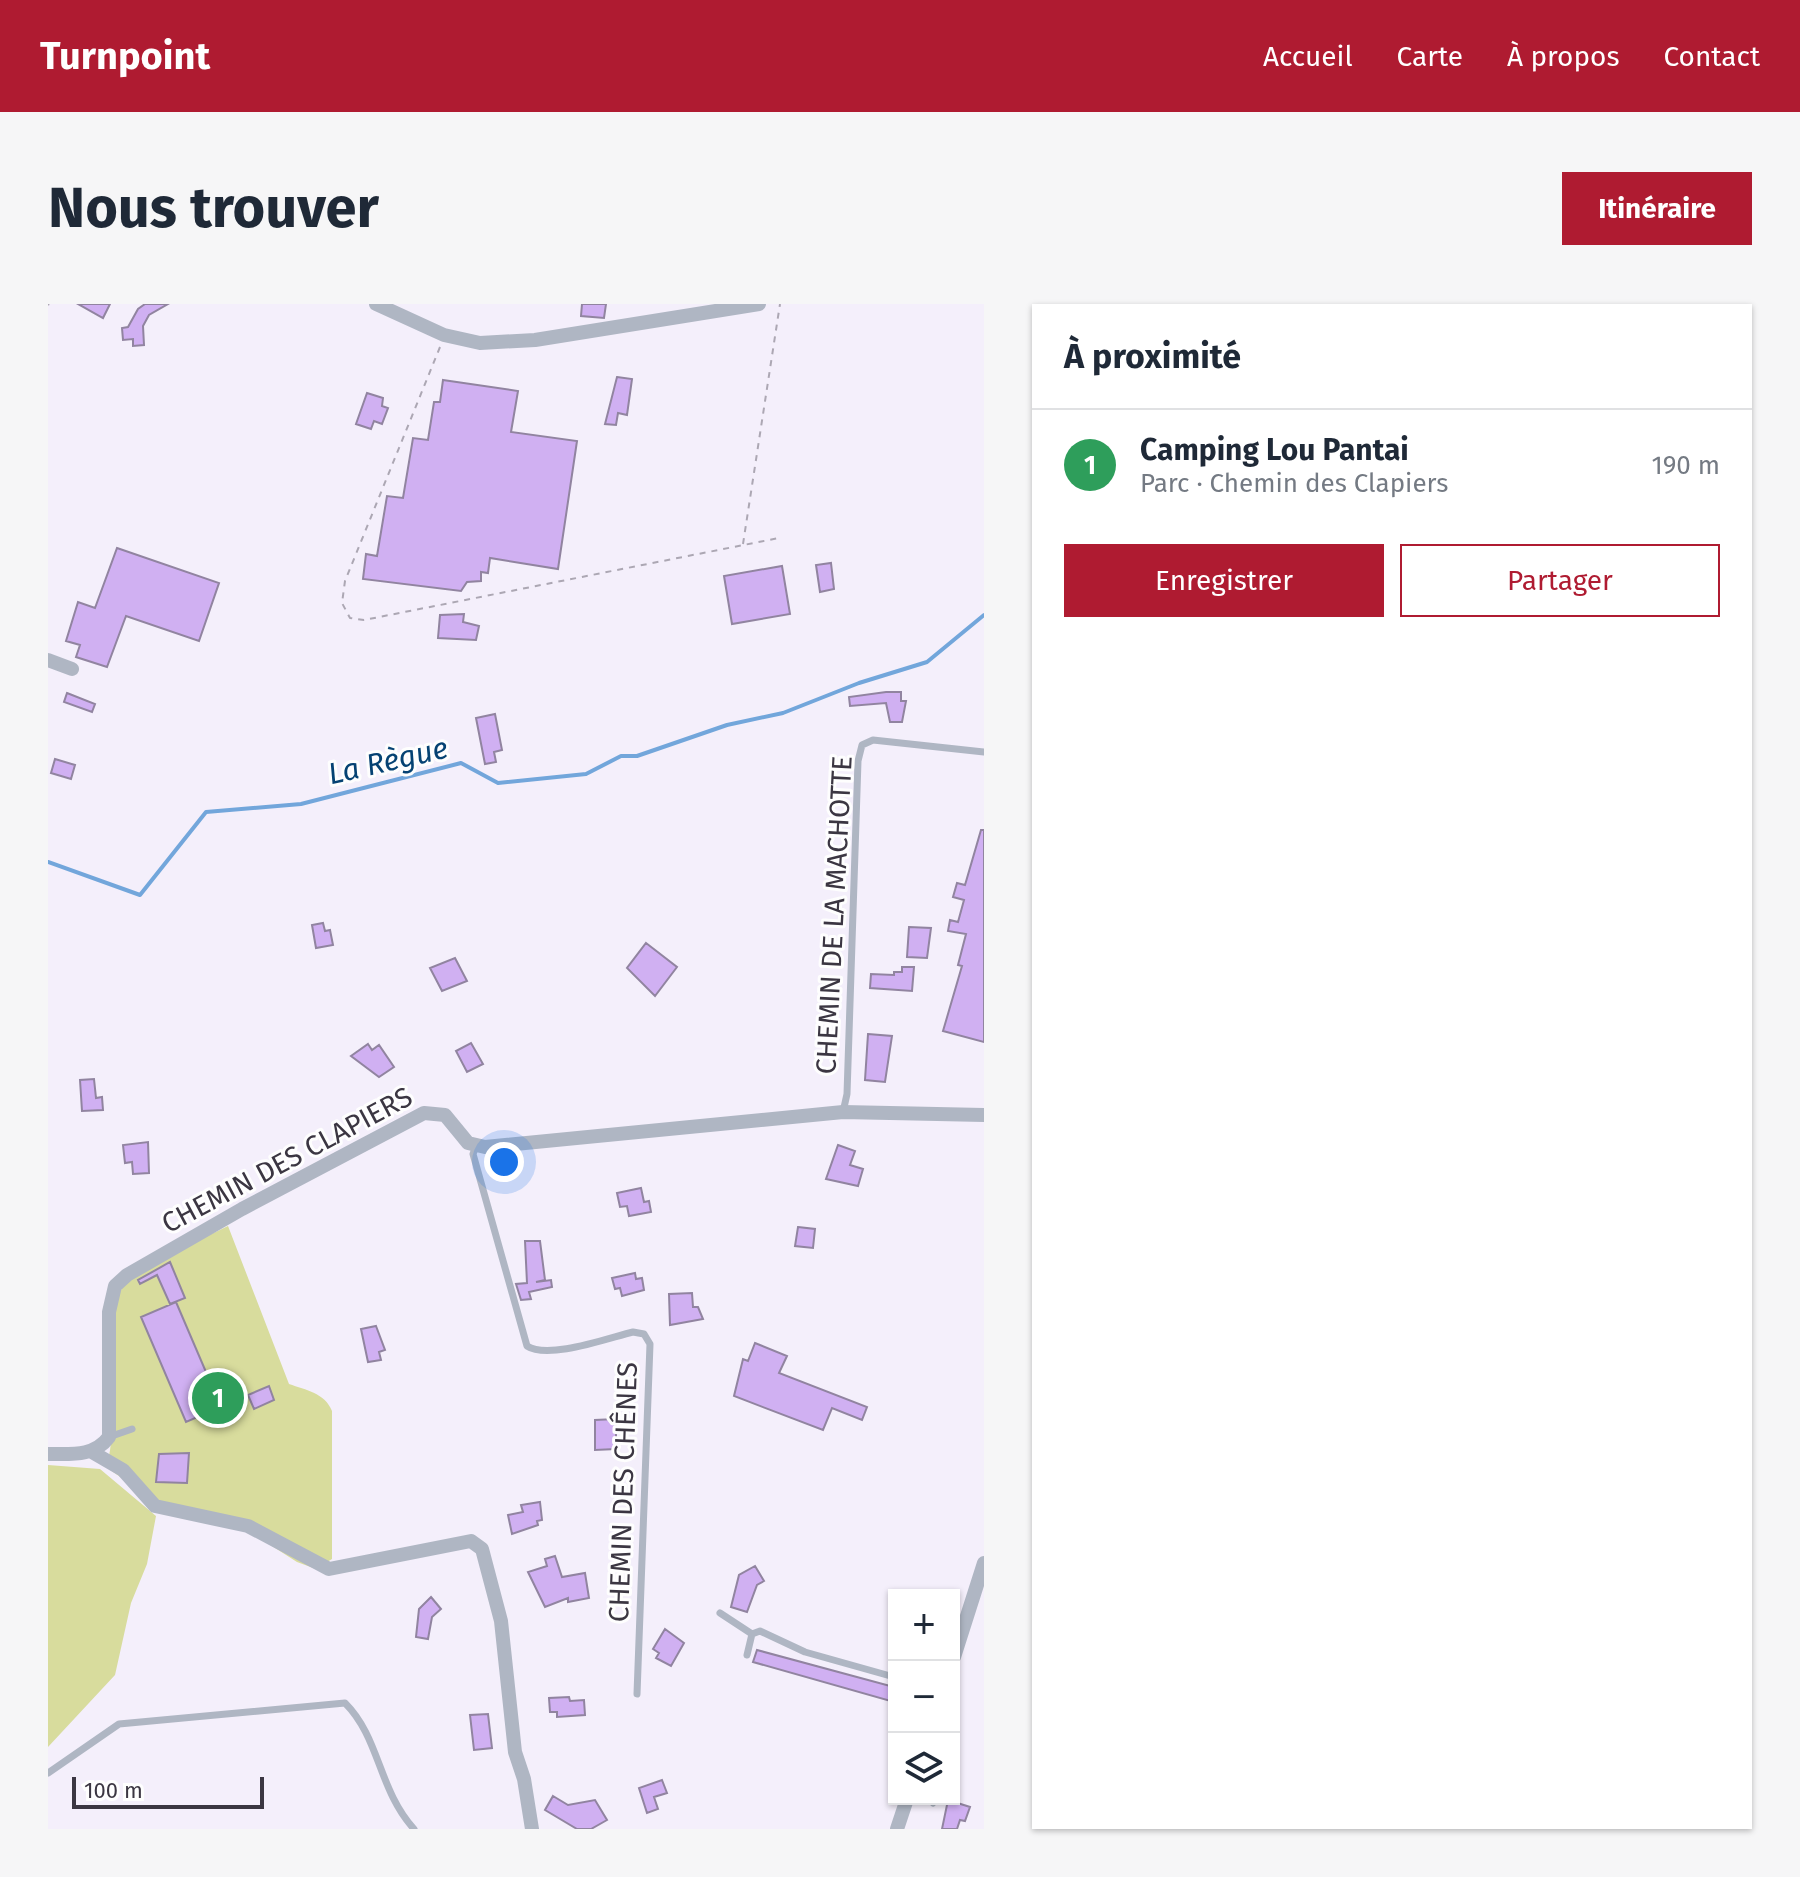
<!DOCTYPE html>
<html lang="fr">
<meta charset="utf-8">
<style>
body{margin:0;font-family:"Fira Sans",sans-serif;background:#f6f6f7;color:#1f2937}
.controls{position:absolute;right:24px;bottom:24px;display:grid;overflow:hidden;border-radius:0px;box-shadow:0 2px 6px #0004}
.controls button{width:72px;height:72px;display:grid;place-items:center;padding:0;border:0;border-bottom:2px solid #e0e1e3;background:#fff;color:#1f2937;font:40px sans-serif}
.scale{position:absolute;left:24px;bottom:20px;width:192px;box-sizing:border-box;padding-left:8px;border:4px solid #3b3642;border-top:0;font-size:22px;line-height:28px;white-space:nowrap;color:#3b3642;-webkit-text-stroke:6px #fefefe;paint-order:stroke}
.you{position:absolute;left:456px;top:858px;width:28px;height:28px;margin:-20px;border:6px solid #fff;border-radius:50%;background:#1a73e8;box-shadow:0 0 0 12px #1a73e833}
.badge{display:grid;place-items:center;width:52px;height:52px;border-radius:50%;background:#af1b31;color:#fff;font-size:26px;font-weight:700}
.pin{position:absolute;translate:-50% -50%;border:4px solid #fff;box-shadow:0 2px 8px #0006}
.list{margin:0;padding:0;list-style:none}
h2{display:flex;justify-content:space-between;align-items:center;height:104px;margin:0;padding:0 32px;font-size:34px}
h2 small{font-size:26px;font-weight:400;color:#747a83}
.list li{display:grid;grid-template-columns:52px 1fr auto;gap:24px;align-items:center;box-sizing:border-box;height:112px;padding:0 32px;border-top:2px solid #e0e1e3}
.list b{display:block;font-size:30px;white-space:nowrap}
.list p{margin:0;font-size:26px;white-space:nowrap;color:#747a83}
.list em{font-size:26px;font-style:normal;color:#747a83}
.actions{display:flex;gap:16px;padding:24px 32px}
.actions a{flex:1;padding:18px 0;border:2px solid #af1b31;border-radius:0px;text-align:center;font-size:28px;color:#af1b31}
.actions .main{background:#af1b31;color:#fff}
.icon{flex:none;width:44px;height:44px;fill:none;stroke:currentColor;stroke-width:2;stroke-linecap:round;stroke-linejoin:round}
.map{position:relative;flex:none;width:936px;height:1525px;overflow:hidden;border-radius:0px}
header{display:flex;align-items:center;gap:48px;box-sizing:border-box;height:112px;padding:0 40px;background:#af1b31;color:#fff}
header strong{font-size:38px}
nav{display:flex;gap:44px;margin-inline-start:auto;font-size:28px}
.intro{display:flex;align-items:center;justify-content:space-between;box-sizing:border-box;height:192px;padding:0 48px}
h1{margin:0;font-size:56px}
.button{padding:20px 36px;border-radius:0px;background:#af1b31;color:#fff;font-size:28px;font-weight:700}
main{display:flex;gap:48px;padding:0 48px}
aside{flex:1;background:#fff;border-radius:0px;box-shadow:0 2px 6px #0004}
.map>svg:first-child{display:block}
.green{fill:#d8dc9d}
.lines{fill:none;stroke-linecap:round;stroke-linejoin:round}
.stream{stroke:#72a6db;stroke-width:4}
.building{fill:#d0b0f2;stroke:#9184a0;stroke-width:2}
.path{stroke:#aca7b3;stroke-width:2;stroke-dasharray:6 6;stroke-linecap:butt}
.lane{stroke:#afb6c3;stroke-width:7}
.street{stroke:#afb6c3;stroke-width:14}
.labels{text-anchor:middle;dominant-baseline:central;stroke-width:6;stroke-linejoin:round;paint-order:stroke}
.street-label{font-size:28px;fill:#3b3642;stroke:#fefefe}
.water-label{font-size:30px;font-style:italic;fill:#054273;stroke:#fefefe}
</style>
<header>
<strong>Turnpoint</strong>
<nav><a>Accueil</a><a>Carte</a><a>À propos</a><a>Contact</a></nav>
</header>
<div class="intro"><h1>Nous trouver</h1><a class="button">Itinéraire</a></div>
<main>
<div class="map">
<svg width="936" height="1525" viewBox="0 0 936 1525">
<rect width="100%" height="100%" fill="#f4effb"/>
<path class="green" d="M 180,922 L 241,1080 C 258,1086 277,1089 284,1107 L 284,1255 L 268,1265 L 249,1258 L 196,1224 L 125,1210 L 58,1163 C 76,1113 44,999 87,969 C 114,949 150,937 180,922 Z
M 0,1161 L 52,1165 L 108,1212 L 99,1260 L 83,1299 L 67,1371 L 0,1443 Z"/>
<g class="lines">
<path class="stream" d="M 0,558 L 92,591 L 158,508 L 253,500 L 413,459 L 450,479 L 538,470 L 573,452 L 589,452 L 679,421 L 735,409 L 811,379 L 879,358 L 936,311"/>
</g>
<path class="building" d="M 30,0 L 62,0 L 55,14 Z
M 97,0 L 120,0 L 101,11 L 95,22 L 96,41 L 85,42 L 85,35 L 75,36 L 74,24 L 80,23 L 90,5 Z
M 534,0 L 558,0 L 556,14 L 533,12 Z
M 569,73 L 584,75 L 579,111 L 570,109 L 568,121 L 557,120 Z
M 395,76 L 470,87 L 463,128 L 529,137 L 510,265 L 442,254 L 440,269 L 433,268 L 433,277 L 419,278 L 413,287 L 315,275 L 318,250 L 329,252 L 339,192 L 355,194 L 365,134 L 380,136 L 386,98 L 392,98 Z
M 319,89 L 335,94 L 334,102 L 340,104 L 334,120 L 326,117 L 323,125 L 308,120 Z
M 69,244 L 171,279 L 151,337 L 78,312 L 59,363 L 28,353 L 32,341 L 18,337 L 30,298 L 47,304 Z
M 783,259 L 786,285 L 772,288 L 768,261 Z
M 734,262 L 742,310 L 684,320 L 676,272 Z
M 416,310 L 415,318 L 431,322 L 428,336 L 390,334 L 392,311 Z
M 838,388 L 853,388 L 853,397 L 858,397 L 854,418 L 842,418 L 838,399 L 802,402 L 801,393 Z
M 19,389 L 47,400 L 44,408 L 16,398 Z
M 447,410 L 454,446 L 446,448 L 448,458 L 437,460 L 428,414 Z
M 7,455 L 27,461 L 23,475 L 3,469 Z
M 933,526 L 936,526 L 936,738 L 895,727 L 914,662 L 910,661 L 918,630 L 900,627 L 902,616 L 910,618 L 916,596 L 905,593 L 909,579 L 917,581 Z
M 275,619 L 277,627 L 282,626 L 285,641 L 268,644 L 264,621 Z
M 861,623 L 883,624 L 879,654 L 859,653 Z
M 598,639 L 629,663 L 607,692 L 579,664 Z
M 407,654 L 419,677 L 394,687 L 382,664 Z
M 854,663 L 866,663 L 864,687 L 822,684 L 823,670 L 846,671 L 846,668 L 854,668 Z
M 820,730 L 844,732 L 837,778 L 817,776 Z
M 423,739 L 435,760 L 419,768 L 408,747 Z
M 320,740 L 324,746 L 331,741 L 346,763 L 331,773 L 303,752 Z
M 46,775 L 48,794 L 54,793 L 55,806 L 34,807 L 32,776 Z
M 100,838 L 101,869 L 85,870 L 84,858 L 77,859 L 75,841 Z
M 790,841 L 807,847 L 802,861 L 815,865 L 810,882 L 778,875 Z
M 593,884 L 596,898 L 601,897 L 603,908 L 581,912 L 579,902 L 572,903 L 569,889 Z
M 750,923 L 767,925 L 765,944 L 747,942 Z
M 477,937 L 492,937 L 497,976 L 488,978 L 503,976 L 504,983 L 481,988 L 483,995 L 473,996 L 468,980 L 479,979 Z
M 122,958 L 137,994 L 122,1000 L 109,971 L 92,980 L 90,976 Z
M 587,969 L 588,975 L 594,974 L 596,986 L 574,992 L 572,984 L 567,985 L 564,974 Z
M 644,989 L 645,1003 L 650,1003 L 655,1015 L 622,1021 L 621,990 Z
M 128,998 L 173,1103 L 138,1118 L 93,1013 Z
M 328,1022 L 337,1046 L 331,1048 L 333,1056 L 320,1058 L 313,1025 Z
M 707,1039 L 739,1052 L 731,1069 L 819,1103 L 814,1116 L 784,1104 L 775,1126 L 686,1092 L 695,1055 L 700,1057 Z
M 221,1082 L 226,1096 L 206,1105 L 200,1091 Z
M 568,1115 L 568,1145 L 547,1146 L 547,1116 Z
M 141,1149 L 139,1179 L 108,1178 L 111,1150 Z
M 492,1198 L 494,1216 L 489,1217 L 490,1221 L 464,1230 L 460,1211 L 475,1208 L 473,1201 Z
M 507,1252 L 514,1273 L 537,1269 L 541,1294 L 520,1298 L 520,1294 L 497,1303 L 480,1268 L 499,1262 L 497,1255 Z
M 707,1262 L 716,1277 L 709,1281 L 699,1308 L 683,1303 L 691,1271 Z
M 383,1293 L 393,1305 L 384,1313 L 380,1335 L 368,1333 L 371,1305 Z
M 617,1325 L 636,1339 L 623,1362 L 608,1354 L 611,1349 L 605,1345 Z
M 709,1346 L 846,1383 L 846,1398 L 705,1358 Z
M 521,1393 L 522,1397 L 536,1396 L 537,1411 L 509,1413 L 509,1408 L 502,1408 L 501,1394 Z
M 440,1410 L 444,1444 L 426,1446 L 422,1411 Z
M 614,1476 L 619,1489 L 606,1493 L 610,1505 L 599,1509 L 591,1484 Z
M 505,1492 L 520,1501 L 547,1496 L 559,1516 L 543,1525 L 529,1525 L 497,1506 Z
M 900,1496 L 922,1503 L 917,1517 L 912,1516 L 909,1525 L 894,1525 Z"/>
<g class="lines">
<path class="path" d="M 0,1 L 1,0
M 392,43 L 297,277 L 294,299 L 302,314 L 316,316 L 731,234
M 695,240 L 732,0"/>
<path class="lane" d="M 795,808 L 799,790 L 810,457 L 814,441 L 825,436 L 936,448
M 428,842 L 425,850 L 479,1042 C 500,1056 560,1034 585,1028 L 596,1030 L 602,1040 L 589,1390
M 61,1133 L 84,1125
M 672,1309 L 704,1330
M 699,1351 L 704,1330 L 712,1327 L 757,1348 L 846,1373
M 0,1469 L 71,1420 L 297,1399 C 332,1434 330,1485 366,1525
M 883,1495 L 885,1499"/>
<path class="street" d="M 328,0 L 396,31 L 432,39 L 487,36 L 711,0
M 0,356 L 24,365
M 44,1148 L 75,1166 L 107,1202 L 200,1222 L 281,1265 L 423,1237 L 434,1245 L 453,1317 L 467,1448 L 476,1475 L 484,1525
M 0,1150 C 23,1150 46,1153 61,1133 L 61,1008 L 67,982 L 79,971 L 194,905 L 376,809 L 397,811 L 420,839 L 437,843 L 795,808 L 936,811
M 906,1353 L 936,1259
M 849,1525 L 859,1495"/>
</g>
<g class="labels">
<g class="street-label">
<text transform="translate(786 611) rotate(-87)">CHEMIN DE LA MACHOTTE</text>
<text transform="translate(239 856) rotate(-28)">CHEMIN DES CLAPIERS</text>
<text transform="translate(575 1188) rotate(-88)">CHEMIN DES CHÊNES</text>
</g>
<g class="water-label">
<text transform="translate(340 457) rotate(-13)">La Règue</text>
</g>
</g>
</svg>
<div class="controls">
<button>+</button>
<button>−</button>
<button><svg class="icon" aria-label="layers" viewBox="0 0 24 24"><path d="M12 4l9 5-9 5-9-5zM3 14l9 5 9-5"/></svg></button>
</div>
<div class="scale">100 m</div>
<div class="you"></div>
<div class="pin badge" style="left:170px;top:1094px;background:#2e9e5b">1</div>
</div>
<aside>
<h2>À proximité<small></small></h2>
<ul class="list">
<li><span class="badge" style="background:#2e9e5b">1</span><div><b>Camping Lou Pantai</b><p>Parc · Chemin des Clapiers</p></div><em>190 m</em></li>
</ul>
<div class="actions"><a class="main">Enregistrer</a><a>Partager</a></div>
</aside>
</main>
